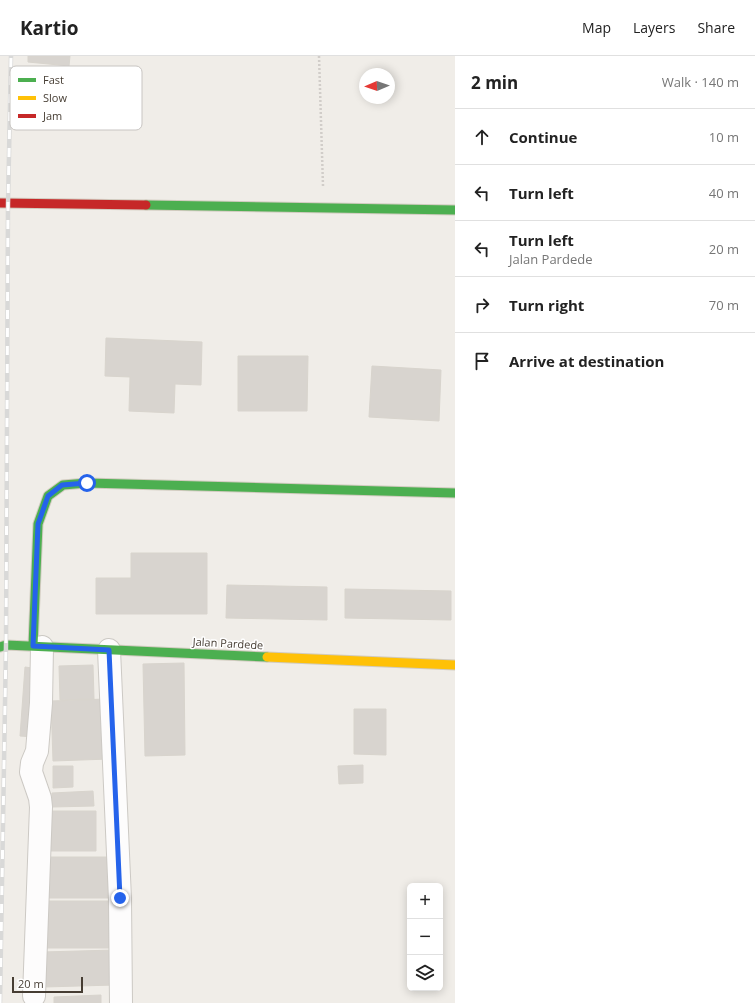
<!DOCTYPE html>
<meta charset="utf-8">
<style>
body{margin:0;font-family:"Open Sans",sans-serif;background:#f2f2f2;color:#222}
.controls{position:absolute;right:12px;bottom:12px;display:grid;overflow:hidden;border-radius:6px;box-shadow:0 2px 10px #0003}
.controls button{width:36px;height:36px;display:grid;place-items:center;padding:0;border:0;border-bottom:1px solid #e0e0e0;background:#fff;color:#222;font:20px sans-serif}
.compass{position:absolute;left:359px;top:12px;width:36px;height:36px;border-radius:50%;background:#fff;box-shadow:0 2px 10px #0003;rotate:268deg}
.scale{position:absolute;left:12px;bottom:10px;width:71px;box-sizing:border-box;padding-left:4px;border:2px solid #463d33;border-top:0;font-size:11px;line-height:14px;white-space:nowrap;color:#463d33;-webkit-text-stroke:3px #fff;paint-order:stroke}
.stop{position:absolute;width:12px;height:12px;margin:-9px;border:3px solid #2563eb;border-radius:50%;background:#fff}
.stop.end{background:#2563eb;border-color:#fff;box-shadow:0 1px 4px #0008}
.list{margin:0;padding:0;list-style:none}
h2{display:flex;justify-content:space-between;align-items:center;height:52px;margin:0;padding:0 16px;font-size:17px}
h2 small{font-size:13px;font-weight:400;color:#767676}
.list li{display:grid;grid-template-columns:26px 1fr auto;gap:12px;align-items:center;box-sizing:border-box;height:56px;padding:0 16px;border-top:1px solid #e0e0e0}
.list b{display:block;font-size:15px;white-space:nowrap}
.list p{margin:0;font-size:13px;white-space:nowrap;color:#767676}
.list em{font-size:13px;font-style:normal;color:#767676}
.icon{flex:none;width:22px;height:22px;fill:none;stroke:currentColor;stroke-width:2;stroke-linecap:round;stroke-linejoin:round}
.map{position:relative;flex:none;width:455px;height:947px;overflow:hidden}
header{display:flex;align-items:center;gap:24px;box-sizing:border-box;height:56px;padding:0 20px;background:#fff;border-bottom:1px solid #e0e0e0}
header strong{font-size:19px}
nav{display:flex;gap:22px;margin-inline-start:auto;font-size:14px}
main{display:flex}
aside{flex:1;background:#fff}
.map>svg:first-child{display:block}
.building{fill:#d8d4cf;stroke:#d8d4cd}
.lines{fill:none;stroke-linecap:round;stroke-linejoin:round}
.street-casing{stroke:#ccc9c4;stroke-width:24}
.fast-casing{stroke:#d1cbbf;stroke-width:11}
.slow-casing{stroke:#d1cbbf;stroke-width:11}
.jam-casing{stroke:#d1cbbf;stroke-width:11}
.path{stroke:#d1cdc9;stroke-width:2.5;stroke-dasharray:2 2;stroke-linecap:butt}
.street{stroke:#fdfcfc;stroke-width:22}
.fast{stroke:#4caf50;stroke-width:9}
.slow{stroke:#ffc107;stroke-width:9}
.jam{stroke:#c62828;stroke-width:9}
.rail-casing{stroke:#d9d9d8;stroke-width:4.5}
.rail{stroke:#fff;stroke-width:3;stroke-dasharray:9;stroke-linecap:butt}
.route{stroke:#2563eb;stroke-width:5}
.labels{text-anchor:middle;dominant-baseline:central;stroke-width:3;stroke-linejoin:round;paint-order:stroke}
.street-label{font-size:11px;fill:#463d33;stroke:#fff}
.key{fill:#fff;stroke:#c8c5c2;stroke-width:1}
.key-label{font-size:11px;fill:#463d33}
</style>
<header>
<strong>Kartio</strong>
<nav><a>Map</a><a>Layers</a><a>Share</a></nav>
</header>
<main>
<div class="map">
<svg width="455" height="947" viewBox="0 0 455 947">
<rect width="100%" height="100%" fill="#f0ede8"/>
<path class="building" d="M 28,0 L 70,0 L 69,10 L 28,6 Z
M 106,282 L 202,286 L 201,329 L 175,328 L 174,357 L 129,355 L 130,321 L 105,320 Z
M 238,300 L 308,300 L 307,355 L 238,355 Z
M 372,310 L 441,314 L 439,365 L 369,361 Z
M 131,497 L 207,497 L 207,558 L 96,558 L 96,522 L 131,522 Z
M 227,529 L 327,531 L 327,564 L 226,562 Z
M 345,533 L 451,535 L 451,564 L 345,562 Z
M 184,607 L 185,699 L 145,700 L 143,608 Z
M 93,609 L 94,643 L 60,644 L 59,610 Z
M 25,611 L 39,613 L 35,681 L 20,680 Z
M 106,643 L 109,703 L 53,705 L 51,645 Z
M 354,653 L 386,653 L 386,699 L 354,698 Z
M 363,709 L 363,727 L 339,728 L 338,710 Z
M 53,710 L 73,710 L 73,731 L 53,732 Z
M 93,735 L 94,750 L 52,751 L 52,737 Z
M 49,755 L 96,755 L 96,795 L 49,795 Z
M 45,801 L 108,801 L 108,842 L 46,842 Z
M 43,845 L 110,845 L 110,892 L 44,892 Z
M 114,894 L 114,929 L 44,931 L 43,896 Z
M 101,939 L 101,947 L 54,947 L 54,941 Z"/>
<g class="lines">
<g class="street-casing">
<path id="street" d="M 109,594 L 120,843 L 121,947
M 34,940 L 41,751 L 40,742 L 31,716 L 32,707 L 37,695 L 41,647 L 42,591"/>
</g>
<g class="fast-casing">
<path id="fast" d="M 146,149 L 455,154
M 33,590 L 38,468 L 48,440 L 63,429 L 87,427 L 455,437
M 0,591 L 6,589 L 267,601"/>
</g>
<g class="slow-casing">
<path id="slow" d="M 267,601 L 455,609"/>
</g>
<g class="jam-casing">
<path id="jam" d="M 0,147 L 146,149"/>
</g>
<path class="path" d="M 319,0 L 323,130"/>
<use href="#street" class="street"/>
<use href="#fast" class="fast"/>
<use href="#slow" class="slow"/>
<use href="#jam" class="jam"/>
<g class="rail-casing">
<path id="rail" d="M 0,947 L 6,589 L 8,148 L 11,0"/>
</g>
<use href="#rail" class="rail"/>
</g>
<g class="lines">
<path class="route" d="M 87,427 L 62,429 L 48,440 L 38,468 L 33,590 L 109,594 L 120,842"/>
</g>
<g class="labels">
<g class="street-label">
<text transform="translate(228 587) rotate(3)">Jalan Pardede</text>
</g>
</g>
<rect x="10" y="10" width="132" height="64" rx="6" class="key"/>
<rect x="18" y="22" width="18" height="4" fill="#4caf50"/>
<rect x="18" y="40" width="18" height="4" fill="#ffc107"/>
<rect x="18" y="58" width="18" height="4" fill="#c62828"/>
<g class="key-label">
<text x="43" y="28">Fast</text>
<text x="43" y="46">Slow</text>
<text x="43" y="64">Jam</text>
</g>
</svg>
<div class="controls">
<button>+</button>
<button>−</button>
<button><svg class="icon" aria-label="layers" viewBox="0 0 24 24"><path d="M12 4l9 5-9 5-9-5zM3 14l9 5 9-5"/></svg></button>
</div>
<svg class="compass" viewBox="-18 -18 36 36"><path d="M0-13l5 13h-10z" fill="#e53935"/><path d="M0 13l5-13h-10z" fill="#767676"/></svg>
<div class="scale">20 m</div>
<div class="stop" style="left:87px;top:427px"></div>
<div class="stop end" style="left:120px;top:842px"></div>
</div>
<aside>
<h2>2 min<small>Walk · 140 m</small></h2>
<ul class="list">
<li><svg class="icon" aria-label="ahead" viewBox="0 0 24 24"><path d="M12 20V5M6 11l6-6 6 6"/></svg><div><b>Continue</b></div><em>10 m</em></li>
<li><svg class="icon" aria-label="left" viewBox="0 0 24 24"><path d="M17 20v-9H6M10 6l-5 5 5 5"/></svg><div><b>Turn left</b></div><em>40 m</em></li>
<li><svg class="icon" aria-label="left" viewBox="0 0 24 24"><path d="M17 20v-9H6M10 6l-5 5 5 5"/></svg><div><b>Turn left</b><p>Jalan Pardede</p></div><em>20 m</em></li>
<li><svg class="icon" aria-label="right" viewBox="0 0 24 24"><path d="M7 20v-9h11M14 6l5 5-5 5"/></svg><div><b>Turn right</b></div><em>70 m</em></li>
<li><svg class="icon" aria-label="arrive" viewBox="0 0 24 24"><path d="M6 21V4h12l-3 4 3 4H6"/></svg><div><b>Arrive at destination</b></div></li>
</ul>
</aside>
</main>
